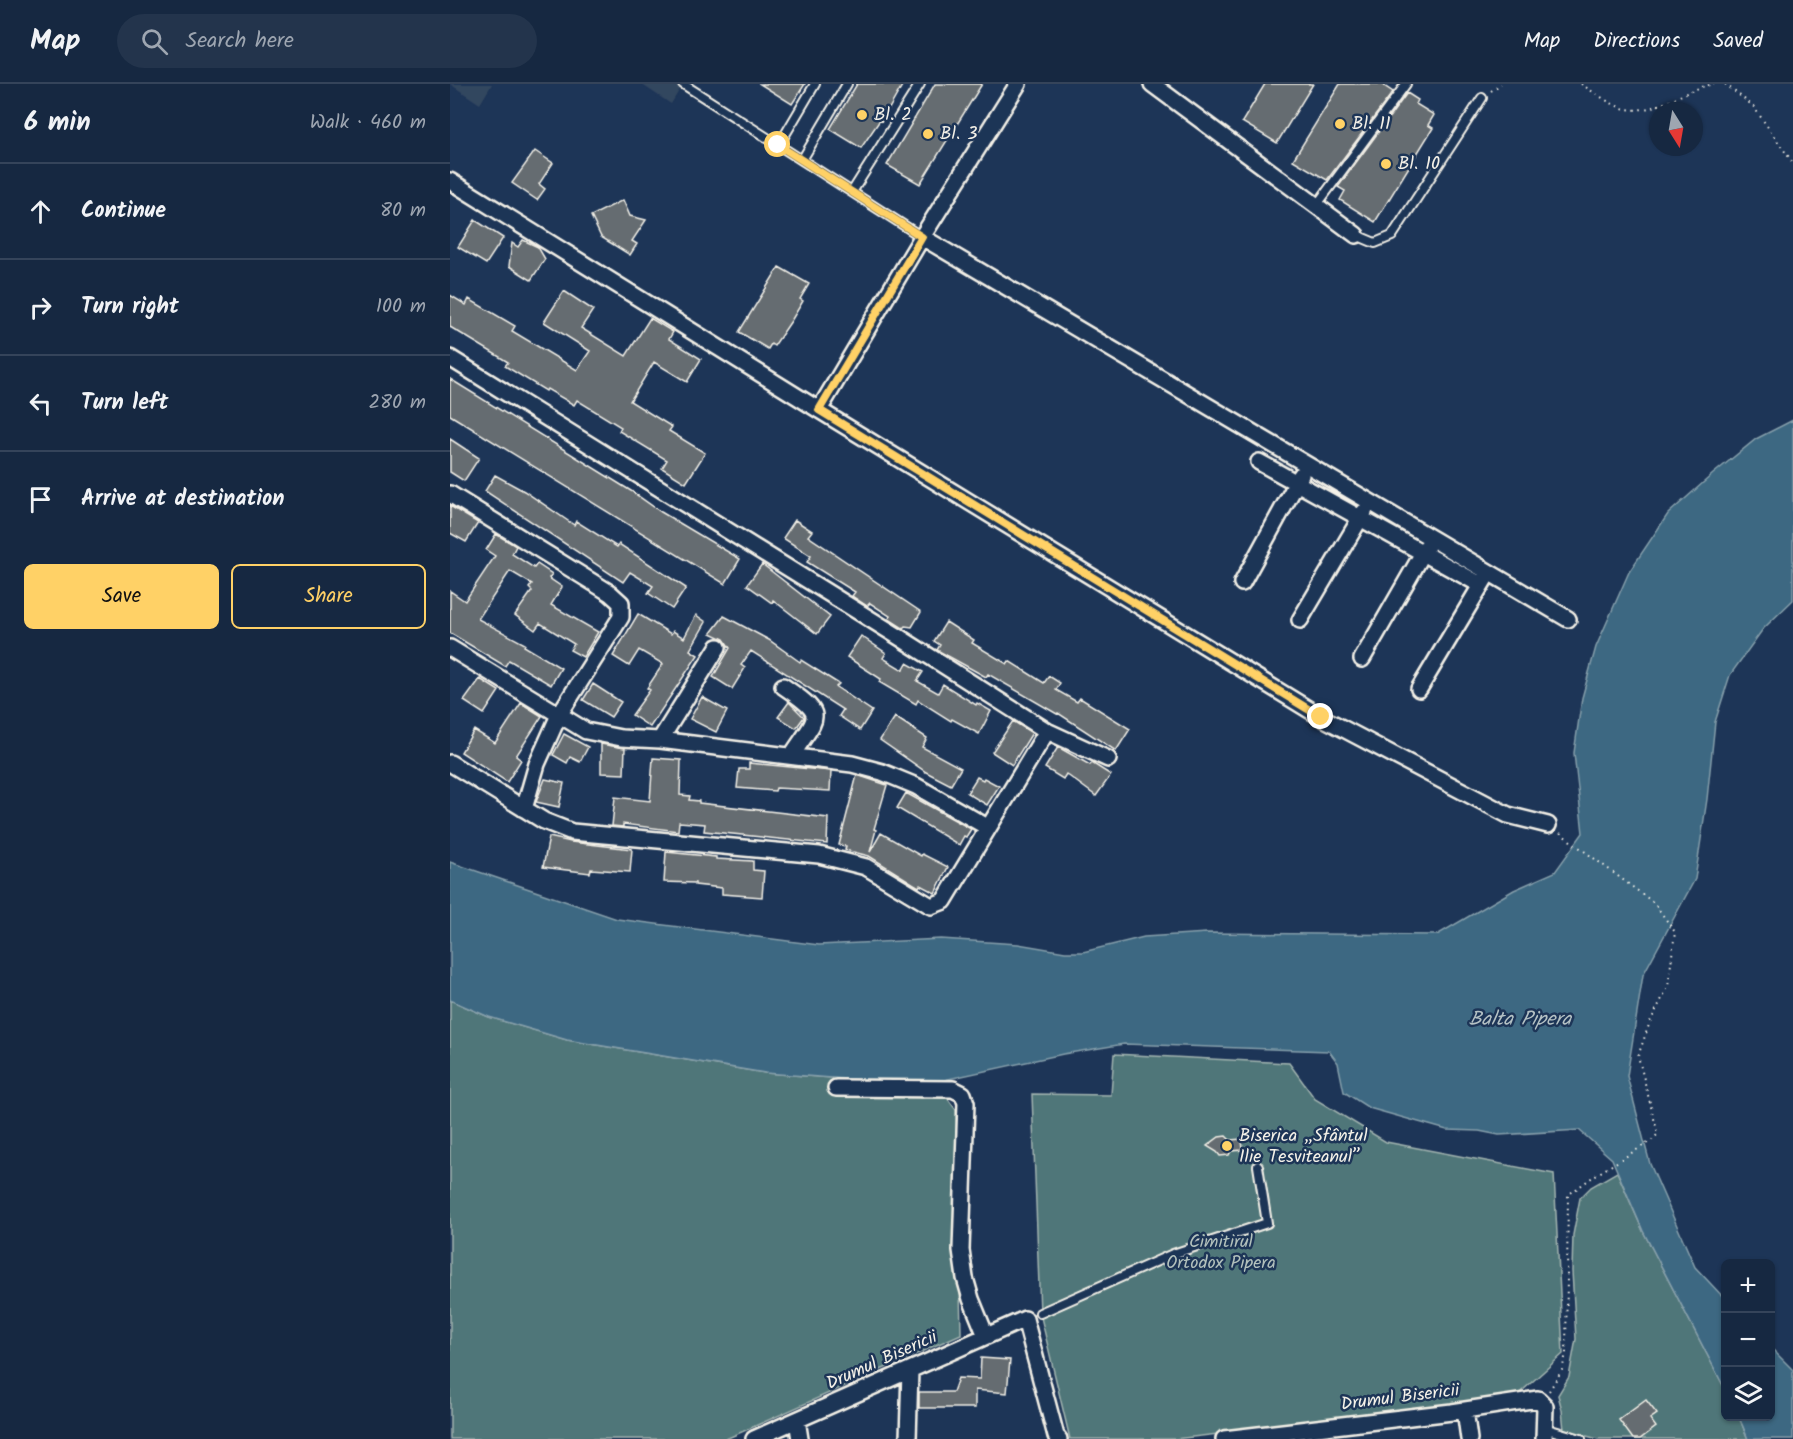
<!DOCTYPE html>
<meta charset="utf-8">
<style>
body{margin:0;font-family:Kalam,sans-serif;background:#23344c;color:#f1f3f6}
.controls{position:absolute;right:18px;bottom:18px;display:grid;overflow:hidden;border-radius:9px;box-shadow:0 2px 4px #0004}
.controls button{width:54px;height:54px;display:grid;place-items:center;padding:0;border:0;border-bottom:2px solid #35445a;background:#162841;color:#f1f3f6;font:30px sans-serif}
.compass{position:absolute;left:1199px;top:18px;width:54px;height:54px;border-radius:50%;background:#162841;box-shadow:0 2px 4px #0004;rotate:169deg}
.stop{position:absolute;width:18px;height:18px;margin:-14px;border:4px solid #ffd166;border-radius:50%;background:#fff}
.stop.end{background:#ffd166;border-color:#fff;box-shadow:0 2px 6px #0008}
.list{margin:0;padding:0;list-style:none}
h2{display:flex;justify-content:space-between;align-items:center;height:78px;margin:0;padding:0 24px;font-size:26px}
h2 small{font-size:20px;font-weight:400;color:#9ea6b1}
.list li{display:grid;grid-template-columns:39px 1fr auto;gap:18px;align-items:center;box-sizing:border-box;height:96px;padding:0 24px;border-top:2px solid #35445a}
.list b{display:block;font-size:22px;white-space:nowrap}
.list em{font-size:20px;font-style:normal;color:#9ea6b1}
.actions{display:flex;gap:12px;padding:18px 24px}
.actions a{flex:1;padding:14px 0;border:2px solid #ffd166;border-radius:9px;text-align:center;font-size:21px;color:#ffd166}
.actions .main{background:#ffd166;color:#111}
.icon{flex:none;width:33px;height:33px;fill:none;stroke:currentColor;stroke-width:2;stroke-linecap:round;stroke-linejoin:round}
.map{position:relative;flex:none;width:1343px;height:1355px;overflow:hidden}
header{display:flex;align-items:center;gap:36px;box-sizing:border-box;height:84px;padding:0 30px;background:#162841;border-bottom:2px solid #35445a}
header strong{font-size:28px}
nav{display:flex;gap:33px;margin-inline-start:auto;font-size:21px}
.search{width:420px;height:54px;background:#23344c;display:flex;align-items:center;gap:15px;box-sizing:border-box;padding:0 21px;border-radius:33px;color:#9ea6b1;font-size:22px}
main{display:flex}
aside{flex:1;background:#162841}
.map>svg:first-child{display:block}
.built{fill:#33465f}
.green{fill:#507679;stroke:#a2b4b0;stroke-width:1.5}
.water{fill:#3c6882;stroke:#869fab;stroke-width:1.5}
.building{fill:#656c71;stroke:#f4f1e8;stroke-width:1.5}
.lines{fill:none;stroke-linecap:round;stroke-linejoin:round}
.lane-casing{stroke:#f4f1e8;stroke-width:12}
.street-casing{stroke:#f4f1e8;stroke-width:20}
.path{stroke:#f4f1e8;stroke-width:2;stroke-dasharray:1.5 4.5;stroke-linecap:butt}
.lane{stroke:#1d3557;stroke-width:8}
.street{stroke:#1d3557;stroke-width:15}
.route{stroke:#ffd166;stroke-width:8}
.poi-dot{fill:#ffd166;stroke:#1d3557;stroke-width:2}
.labels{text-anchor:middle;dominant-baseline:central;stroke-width:5;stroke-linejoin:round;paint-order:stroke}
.poi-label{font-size:18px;fill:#f4f1e8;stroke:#1d3557;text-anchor:start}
.park-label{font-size:18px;fill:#b2c0bc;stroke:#1d3557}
.street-label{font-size:18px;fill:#f4f1e8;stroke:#1d3557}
.water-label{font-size:20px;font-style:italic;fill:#b4c1c4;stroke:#1d3557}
</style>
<header>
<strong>Map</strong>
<div class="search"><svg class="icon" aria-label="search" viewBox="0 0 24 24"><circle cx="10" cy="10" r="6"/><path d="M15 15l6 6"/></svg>Search here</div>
<nav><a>Map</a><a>Directions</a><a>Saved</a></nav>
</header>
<main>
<aside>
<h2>6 min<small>Walk · 460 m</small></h2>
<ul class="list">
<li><svg class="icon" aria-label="ahead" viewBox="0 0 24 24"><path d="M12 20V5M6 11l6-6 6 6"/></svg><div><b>Continue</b></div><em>80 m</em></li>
<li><svg class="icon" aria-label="right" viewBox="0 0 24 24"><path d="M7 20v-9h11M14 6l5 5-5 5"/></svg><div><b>Turn right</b></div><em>100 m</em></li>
<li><svg class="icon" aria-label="left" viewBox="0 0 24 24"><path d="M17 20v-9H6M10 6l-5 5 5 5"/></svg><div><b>Turn left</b></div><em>280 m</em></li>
<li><svg class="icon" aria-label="arrive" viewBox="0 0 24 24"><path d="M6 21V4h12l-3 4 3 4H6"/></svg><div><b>Arrive at destination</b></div></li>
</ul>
<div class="actions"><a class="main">Save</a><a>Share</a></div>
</aside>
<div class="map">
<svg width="1343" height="1355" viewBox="0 0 1343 1355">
<rect width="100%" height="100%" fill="#1d3557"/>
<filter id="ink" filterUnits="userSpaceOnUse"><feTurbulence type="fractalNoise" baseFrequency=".0167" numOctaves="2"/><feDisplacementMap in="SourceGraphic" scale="12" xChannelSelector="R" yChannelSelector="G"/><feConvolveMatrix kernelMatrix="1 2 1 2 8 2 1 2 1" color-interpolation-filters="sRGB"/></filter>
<g filter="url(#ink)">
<path class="built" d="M 0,0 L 42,0 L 30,20 Z
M 191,0 L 233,0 L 221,20 Z"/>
<path class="green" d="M 0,916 L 39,933 L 117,956 L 315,989 L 423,997 L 466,997 L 471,1014 L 495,1011 L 506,1026 L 511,1250 L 276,1355 L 0,1355 Z
M 664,970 L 839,979 L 865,1015 L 936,1058 L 1104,1090 L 1113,1270 L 1062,1316 L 725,1355 L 620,1355 L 590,1229 L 582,1010 L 661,1011 Z
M 1167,1088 L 1193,1147 L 1275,1305 L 1276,1332 L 1289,1333 L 1298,1355 L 1148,1355 L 1114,1346 L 1112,1326 L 1108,1311 L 1119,1293 L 1126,1255 L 1122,1187 L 1123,1151 L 1130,1114 L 1141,1103 Z"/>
<path class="water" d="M 1343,336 L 1343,516 L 1313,545 L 1280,591 L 1265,638 L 1257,715 L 1245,795 L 1193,891 L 1177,992 L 1200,1080 L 1245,1183 L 1275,1215 L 1275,1305 L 1193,1147 L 1162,1075 L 1129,1046 L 1049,1051 L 1029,1047 L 997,1046 L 919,1024 L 894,1008 L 888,979 L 879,967 L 674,960 L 613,970 L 489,997 L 423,997 L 315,989 L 117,956 L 39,933 L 0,916 L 0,778 L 167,835 L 369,861 L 491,855 L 568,860 L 615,868 L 633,868 L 694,853 L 757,849 L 987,851 L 1064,806 L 1105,788 L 1133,749 L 1124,669 L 1132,614 L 1146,563 L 1179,488 L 1218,430 L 1263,390 L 1306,355 Z
M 1321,1264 L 1343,1286 L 1343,1355 L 1298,1355 L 1289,1333 L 1320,1332 Z"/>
<path class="building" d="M 310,0 L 355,0 L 342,20 Z
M 407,0 L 453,0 L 432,37 L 430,36 L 411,64 L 380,45 Z
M 485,0 L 532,0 L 470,100 L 437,81 Z
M 815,0 L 863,0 L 827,59 L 792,38 Z
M 890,0 L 931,0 L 943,8 L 877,96 L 843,76 Z
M 957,9 L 968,16 L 966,20 L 984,31 L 978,41 L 983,44 L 925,138 L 890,116 L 895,107 L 888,103 Z
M 85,67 L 103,79 L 89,100 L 95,105 L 87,116 L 62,99 Z
M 173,116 L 180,132 L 196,136 L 182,157 L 187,160 L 180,171 L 151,153 L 141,132 Z
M 25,136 L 53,154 L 36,180 L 8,163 Z
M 73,156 L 88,163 L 95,175 L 81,196 L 59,182 L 62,159 L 68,163 Z
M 329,183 L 359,200 L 350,215 L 353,217 L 341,237 L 324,262 L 321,260 L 318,265 L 289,248 Z
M 114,207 L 143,226 L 131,244 L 176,272 L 200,234 L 223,248 L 219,255 L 251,275 L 237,298 L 204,278 L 180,317 L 222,343 L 219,347 L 255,369 L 236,399 L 212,384 L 217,376 L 169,347 L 171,343 L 127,316 L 124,321 L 97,305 L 96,307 L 55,282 L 58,278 L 0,243 L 0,211 L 16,221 L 19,215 L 65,242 L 62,247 L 127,286 L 140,267 L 94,238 Z
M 0,295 L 181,407 L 211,428 L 290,475 L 275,500 L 0,331 Z
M 0,355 L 29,374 L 14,397 L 0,388 Z
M 45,391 L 74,407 L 124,441 L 126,437 L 167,463 L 169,460 L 236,504 L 222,525 L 198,509 L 203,502 L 180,488 L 173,498 L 35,407 Z
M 0,422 L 28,439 L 16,458 L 0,449 Z
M 345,436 L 362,447 L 358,452 L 471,528 L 462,543 L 455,542 L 453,544 L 439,535 L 440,532 L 420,519 L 417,522 L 402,512 L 405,508 L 357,478 L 361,472 L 333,454 Z
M 46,450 L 66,462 L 62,470 L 84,484 L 87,480 L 102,490 L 99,494 L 112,503 L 101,521 L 148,548 L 133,573 L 120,566 L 124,560 L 90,539 L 85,546 L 65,531 L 82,507 L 79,504 L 82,500 L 60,487 L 28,535 L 75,560 L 74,562 L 111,584 L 101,601 L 59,576 L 55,582 L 0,549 L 0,507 L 15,517 L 45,472 L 36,466 Z
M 312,480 L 380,533 L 367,550 L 323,516 L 322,519 L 297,501 Z
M 188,530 L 221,550 L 223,547 L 234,554 L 246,531 L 256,538 L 240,566 L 248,571 L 200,643 L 182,631 L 200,606 L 197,604 L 213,580 L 189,566 L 179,582 L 163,572 Z
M 274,532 L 319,556 L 350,578 L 351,576 L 389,600 L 386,603 L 422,627 L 410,646 L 389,632 L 393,626 L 301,567 L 291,581 L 295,584 L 282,605 L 263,593 L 280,564 L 274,555 L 261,549 Z
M 496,538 L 524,556 L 522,559 L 557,580 L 559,577 L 594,599 L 599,592 L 610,599 L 606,606 L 627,618 L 630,614 L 680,645 L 666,667 L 608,629 L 607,630 L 538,590 L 536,593 L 487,566 L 490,561 L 484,557 Z
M 411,552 L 436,569 L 433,574 L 453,586 L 457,579 L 473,588 L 467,597 L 488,609 L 493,600 L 526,621 L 527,619 L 541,627 L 529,650 L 502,635 L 501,637 L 468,616 L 466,620 L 429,598 L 431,595 L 397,573 Z
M 30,595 L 49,607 L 34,630 L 14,617 Z
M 143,600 L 171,618 L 161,633 L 133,616 Z
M 252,613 L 277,627 L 266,648 L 240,635 Z
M 339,618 L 354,633 L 346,644 L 328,633 Z
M 71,619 L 92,632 L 66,672 L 71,676 L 57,698 L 11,668 L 24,646 L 45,659 Z
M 445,633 L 477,654 L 472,663 L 511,684 L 501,701 L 476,688 L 430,656 Z
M 563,637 L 582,649 L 562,681 L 542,668 Z
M 114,650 L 138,663 L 130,678 L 120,673 L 117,679 L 103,671 Z
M 151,660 L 175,664 L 174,690 L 151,689 Z
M 608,663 L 640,681 L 642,679 L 661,691 L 646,712 L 616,690 L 613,695 L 595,684 Z
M 203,674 L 231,676 L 230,711 L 240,712 L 239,716 L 249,717 L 249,719 L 378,734 L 377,760 L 254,747 L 255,740 L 229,738 L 228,747 L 173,740 L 173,743 L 162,742 L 165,713 L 200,717 Z
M 299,679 L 381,687 L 380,707 L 326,704 L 325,707 L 287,704 L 289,685 L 299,685 Z
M 407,691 L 437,701 L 424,745 L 426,746 L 420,768 L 431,749 L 471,772 L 472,770 L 498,783 L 485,809 L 470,801 L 469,803 L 464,800 L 419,772 L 395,766 L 396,762 L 389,761 Z
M 527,693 L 533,696 L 534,694 L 549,702 L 537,721 L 517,709 Z
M 95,695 L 114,699 L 109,723 L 86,718 Z
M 456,709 L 521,745 L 516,753 L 514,752 L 509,761 L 447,724 Z
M 99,753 L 121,758 L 182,765 L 180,788 L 141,785 L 140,789 L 93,783 Z
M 216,768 L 266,773 L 266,775 L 303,777 L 303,786 L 314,787 L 312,813 L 272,810 L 272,804 L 245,801 L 245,799 L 214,798 Z
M 776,1052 L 780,1056 L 792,1055 L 793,1066 L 781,1067 L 779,1071 L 770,1072 L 767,1068 L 757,1062 L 769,1053 Z
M 531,1274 L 560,1276 L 557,1309 L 525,1306 L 525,1324 L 469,1324 L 469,1308 L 503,1308 L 508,1294 L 530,1295 Z
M 1196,1316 L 1207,1330 L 1200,1335 L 1206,1343 L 1190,1355 L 1183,1355 L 1169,1336 Z"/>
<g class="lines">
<g class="lane-casing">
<path id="lane" d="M 233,0 L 472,153
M 329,61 L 365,0
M 352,76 L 397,0
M 402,108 L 470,0
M 866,122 L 956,0
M 906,151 L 925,159 L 942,152 L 1032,14
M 590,1229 L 723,1170 L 817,1139 L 808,1082
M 1094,1344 L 1131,1355"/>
</g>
<g class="street-casing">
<path id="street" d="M 702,0 L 906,151
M 0,97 L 369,326 L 871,633 L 1058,731 L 1098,741
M 472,153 L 1118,535
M 0,274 L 449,553 L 597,647 L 658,675
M 369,326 L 472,153 L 568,0
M 809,378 L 1031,501
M 0,410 L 160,509 L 171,519 L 171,533 L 109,631 L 87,680 L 74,725
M 792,499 L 851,391
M 850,536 L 914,428
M 0,564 L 136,647 L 171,654 L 210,656 L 402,680 L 432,688 L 466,702 L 537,743
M 912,575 L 977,462
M 333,602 C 377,632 369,630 342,671
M 969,605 L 1036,493
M 210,656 L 268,563
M 0,679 L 94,737 L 122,748 L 369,771 L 416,783 L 481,822 L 494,817 L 597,647
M 386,1004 L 503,1005 L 513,1010 L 516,1019 L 511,1166 L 515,1194 L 521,1215 L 536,1252
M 1015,1326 L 1019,1355
M 347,1336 L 350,1355
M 304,1355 L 575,1235 L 606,1352 L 609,1355
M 458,1355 L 460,1286
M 774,1355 L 1002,1328 L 1088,1315 L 1095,1322 L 1094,1355"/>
</g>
<path class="path" d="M 1131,0 C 1142,7 1164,23 1176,25 C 1208,30 1233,5 1264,0
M 1275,0 L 1303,22 L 1343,79
M 1041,7 L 1051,0
M 1099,1307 L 1112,1286 L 1116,1270 L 1118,1111 L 1144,1092 L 1201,1057 L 1208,1050 L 1188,972 L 1200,938 L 1218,903 L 1225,848 L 1204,819 L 1110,749"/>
<use href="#lane" class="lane"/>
<use href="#street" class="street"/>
</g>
</g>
<g class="lines" filter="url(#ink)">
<path class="route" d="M 328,61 L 472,153 L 369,326 L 871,633"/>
</g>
<g class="poi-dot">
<circle cx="412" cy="31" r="6"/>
<circle cx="890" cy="40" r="6"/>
<circle cx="478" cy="50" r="6"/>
<circle cx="936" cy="80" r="6"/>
<circle cx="777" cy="1062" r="6"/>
</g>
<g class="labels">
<g class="poi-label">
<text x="424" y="31">Bl. 2</text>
<text x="902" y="40">Bl. 11</text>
<text x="490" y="50">Bl. 3</text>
<text x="948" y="80">Bl. 10</text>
<text x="789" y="1052">Biserica „Sfântul<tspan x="789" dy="21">Ilie Tesviteanul”</tspan></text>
</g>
<g class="park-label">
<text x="771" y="1158">Cimitirul<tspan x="771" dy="21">Ortodox Pipera</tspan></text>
</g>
<g class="street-label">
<text transform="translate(432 1277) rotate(-24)">Drumul Bisericii</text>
<text transform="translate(950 1314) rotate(-7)">Drumul Bisericii</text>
</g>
<g class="water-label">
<text x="1070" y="936">Balta Pipera</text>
</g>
</g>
</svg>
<div class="controls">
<button>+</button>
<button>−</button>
<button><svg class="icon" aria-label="layers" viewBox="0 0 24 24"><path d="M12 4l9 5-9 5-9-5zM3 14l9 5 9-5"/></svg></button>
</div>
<svg class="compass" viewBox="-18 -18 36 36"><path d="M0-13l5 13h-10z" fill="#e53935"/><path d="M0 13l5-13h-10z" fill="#9ea6b1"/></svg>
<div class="stop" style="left:328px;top:61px"></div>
<div class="stop end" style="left:871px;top:633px"></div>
</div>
</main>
